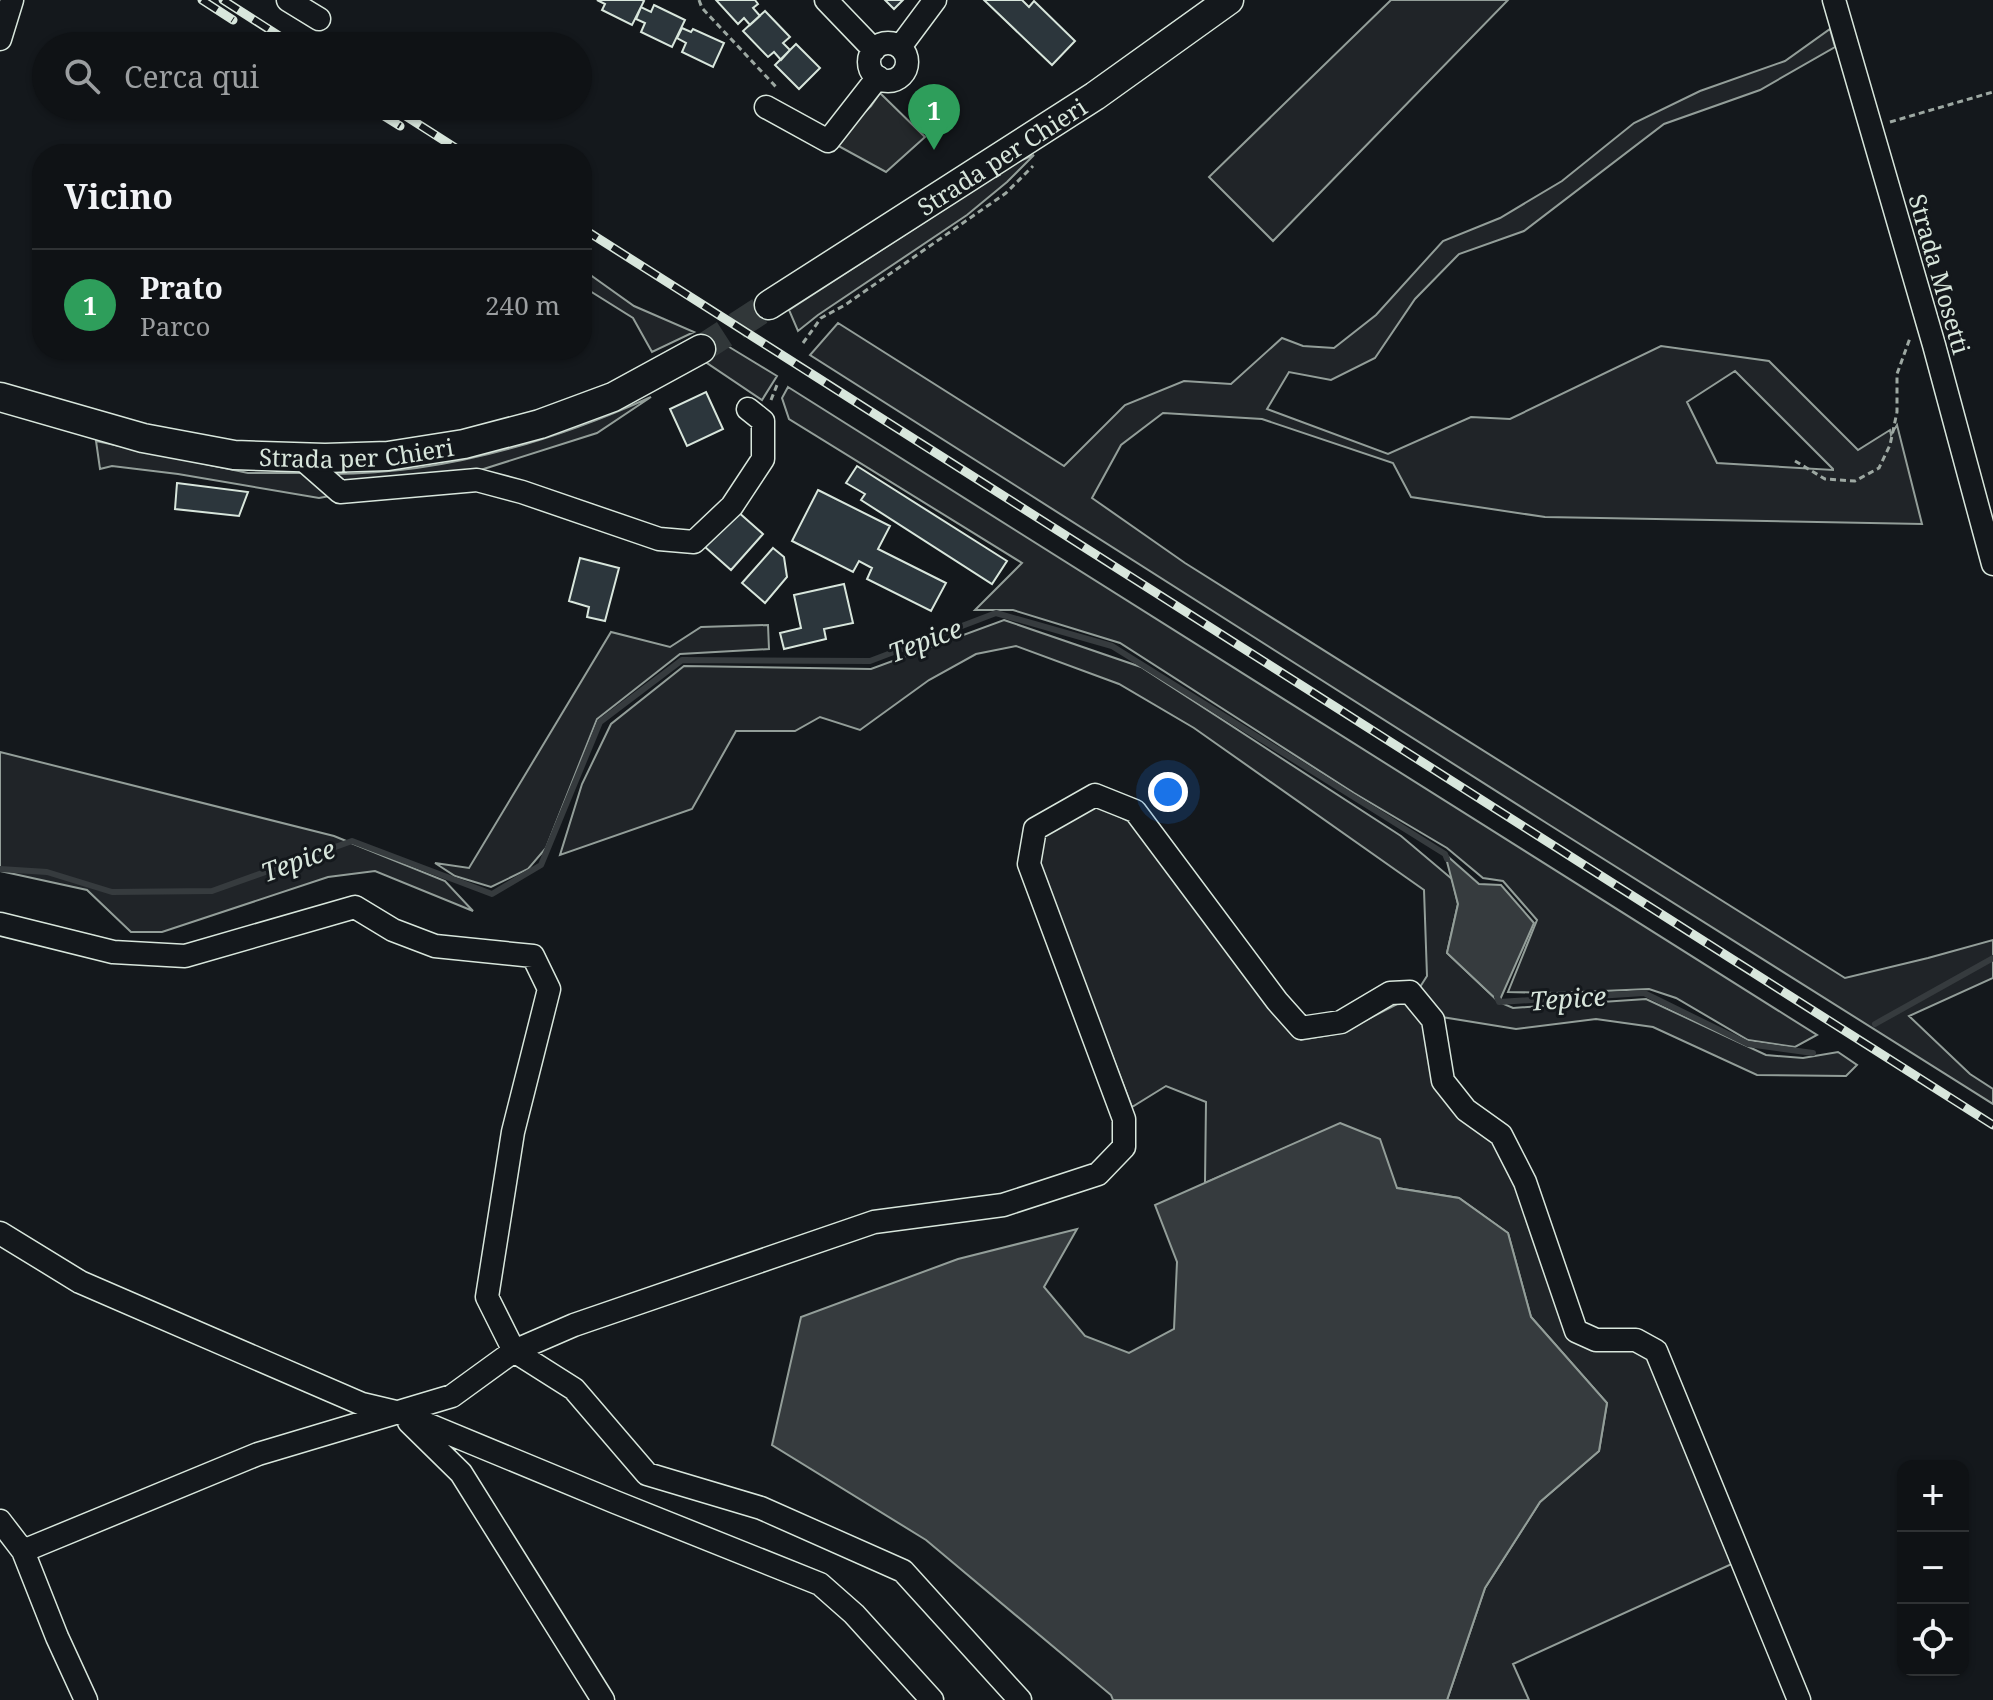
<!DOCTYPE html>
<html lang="it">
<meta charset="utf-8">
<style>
body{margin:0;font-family:"Noto Serif",serif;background:#1d2022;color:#f1f3f6}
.controls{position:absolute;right:24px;bottom:24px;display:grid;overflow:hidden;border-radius:16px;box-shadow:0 2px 6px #0004}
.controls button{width:72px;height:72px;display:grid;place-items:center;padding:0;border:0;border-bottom:2px solid #2f3234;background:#0f1215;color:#f1f3f6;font:40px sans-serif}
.you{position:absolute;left:1168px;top:792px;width:28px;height:28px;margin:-20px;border:6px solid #fff;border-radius:50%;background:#1a73e8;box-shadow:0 0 0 12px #1a73e833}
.badge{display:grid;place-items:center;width:52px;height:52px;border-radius:50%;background:#7c3aed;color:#fff;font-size:26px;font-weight:700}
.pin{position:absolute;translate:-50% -66px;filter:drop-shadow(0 2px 4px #0008)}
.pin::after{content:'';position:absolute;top:42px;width:28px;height:24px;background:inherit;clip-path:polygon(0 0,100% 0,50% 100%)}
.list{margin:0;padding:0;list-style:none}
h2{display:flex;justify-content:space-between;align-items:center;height:104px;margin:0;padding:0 32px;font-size:34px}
h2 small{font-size:26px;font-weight:400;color:#9b9ea0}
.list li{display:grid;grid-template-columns:52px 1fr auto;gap:24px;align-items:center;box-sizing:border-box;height:112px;padding:0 32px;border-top:2px solid #2f3234}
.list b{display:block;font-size:30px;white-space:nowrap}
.list p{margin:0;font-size:26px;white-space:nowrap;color:#9b9ea0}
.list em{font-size:26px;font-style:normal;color:#9b9ea0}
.icon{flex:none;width:44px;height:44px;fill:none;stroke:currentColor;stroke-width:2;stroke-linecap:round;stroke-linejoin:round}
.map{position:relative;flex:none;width:1993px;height:1700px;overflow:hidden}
.search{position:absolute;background:#0f1215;box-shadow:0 2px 6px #0004;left:32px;top:32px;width:560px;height:88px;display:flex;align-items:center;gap:20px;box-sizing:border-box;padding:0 28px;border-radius:44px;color:#9b9ea0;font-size:30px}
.panel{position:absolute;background:#0f1215;box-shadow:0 2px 6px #0004;left:32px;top:144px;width:560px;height:216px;border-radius:32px}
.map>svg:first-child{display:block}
.green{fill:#202428;stroke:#939e99;stroke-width:2;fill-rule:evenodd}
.parking{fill:#24282b;stroke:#939e99;stroke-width:2}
.water{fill:#363b3e;stroke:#939e99;stroke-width:2}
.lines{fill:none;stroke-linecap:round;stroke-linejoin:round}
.stream{stroke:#363b3e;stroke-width:6}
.building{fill:#2c363c;stroke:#d8e6dc;stroke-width:2}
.major-tunnel{stroke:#313739;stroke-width:28;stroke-dasharray:28 14;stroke-linecap:butt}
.minor-casing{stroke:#d8e6dc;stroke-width:25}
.major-casing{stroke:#d8e6dc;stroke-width:31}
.path{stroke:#9da8a2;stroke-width:3;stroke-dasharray:6 4;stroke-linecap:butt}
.minor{stroke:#14181c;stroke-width:22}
.major{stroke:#14181c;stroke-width:28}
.rail-casing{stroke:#d8e6dc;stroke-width:9}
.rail{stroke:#14181c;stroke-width:6;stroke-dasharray:18;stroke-linecap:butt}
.labels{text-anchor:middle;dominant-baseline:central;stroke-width:6;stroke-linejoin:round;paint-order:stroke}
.street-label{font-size:24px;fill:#d8e6dc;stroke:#14181c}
.water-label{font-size:26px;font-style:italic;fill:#d8e6dc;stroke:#14181c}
</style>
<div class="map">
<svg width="1993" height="1700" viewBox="0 0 1993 1700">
<rect width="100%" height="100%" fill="#14181c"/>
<path class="green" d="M 1391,0 L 1508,0 L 1273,241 L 1209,177 Z
M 1830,29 L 1835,47 L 1760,90 L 1664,124 L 1524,231 L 1459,254 L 1415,299 L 1375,358 L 1331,380 L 1289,372 L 1267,409 L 1388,454 L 1471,417 L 1510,419 L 1661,346 L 1769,361 L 1858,450 L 1890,430 L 1891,435 L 1897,425 L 1922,524 L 1545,517 L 1411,497 L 1393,463 L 1262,419 L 1163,413 L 1121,445 L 1092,498 L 1185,563 L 1845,978 L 1928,958 L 1993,940 L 1993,978 L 1909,1016 L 1970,1074 L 1993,1089 L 1993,1104 L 1548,824 L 810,355 L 838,323 L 1064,466 L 1125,405 L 1184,381 L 1231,384 L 1282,338 L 1303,346 L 1334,348 L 1376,315 L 1443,241 L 1500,218 L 1562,181 L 1634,123 L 1700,91 L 1785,61 ZM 1735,371 L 1833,469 L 1833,470 L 1717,463 L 1687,402 Z
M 1034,155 L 1007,182 L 967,215 L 818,315 L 798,331 L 789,310 L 1017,162 Z
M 582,269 L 634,306 L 694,332 L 652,352 L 633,318 L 582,286 Z
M 721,342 L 777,376 L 762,400 L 707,363 L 711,352 Z
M 788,387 L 1817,1035 L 1795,1047 L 1748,1040 L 1676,998 L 1649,989 L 1556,993 L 1508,992 L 1537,920 L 1503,881 L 1483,878 L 1447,848 L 1354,793 L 1120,643 L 1013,610 L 975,610 L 1022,563 L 789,419 L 782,398 Z
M 651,397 L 597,433 L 471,473 L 344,486 L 327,474 C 439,475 549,443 651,397 Z
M 96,441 L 248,473 L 315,473 L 335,495 L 319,498 L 178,474 L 112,466 L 100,469 Z
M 1004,620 L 1141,667 L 1401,836 L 1452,879 L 1458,904 L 1447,953 L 1499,1002 L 1513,1008 L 1646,999 L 1766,1055 L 1803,1058 L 1838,1052 L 1857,1065 L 1846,1076 L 1757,1075 L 1653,1027 L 1596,1019 L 1516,1029 L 1436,1016 L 1420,987 L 1427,976 L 1424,890 L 1194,728 L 1119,684 L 1016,646 L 976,654 L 929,680 L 860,730 L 820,717 L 795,731 L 736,731 L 692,809 L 560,855 L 582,784 L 611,724 L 684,666 L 871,669 Z
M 768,625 L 769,649 L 680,654 L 597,719 L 546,848 L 528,869 L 491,887 L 455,876 L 435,863 L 469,868 L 611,632 L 670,647 L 701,627 Z
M 0,752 L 334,836 L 445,881 L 473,911 L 375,871 L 328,877 L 162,932 L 131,932 L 87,890 L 0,871 Z
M 1099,806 L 1136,825 L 1301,1040 L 1341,1033 L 1403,1001 L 1425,1018 L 1446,1101 L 1504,1153 L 1569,1335 L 1633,1351 L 1656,1361 L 1734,1563 L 1513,1664 L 1529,1700 L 1447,1700 L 1485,1588 L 1540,1502 L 1599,1451 L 1607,1403 L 1531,1317 L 1508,1233 L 1459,1198 L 1397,1188 L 1340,1124 L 1205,1183 L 1206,1102 L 1166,1086 L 1132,1107 L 1035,855 L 1046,829 Z"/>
<path class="parking" d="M 880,93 L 925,137 L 886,172 L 833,143 L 871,106 Z"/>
<path class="water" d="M 1445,854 L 1479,884 L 1501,885 L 1534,923 L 1499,1002 L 1447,953 L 1458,904 Z
M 1340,1123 L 1380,1139 L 1397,1188 L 1459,1198 L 1508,1233 L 1531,1317 L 1607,1403 L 1599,1451 L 1540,1502 L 1485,1588 L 1447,1700 L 1113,1700 L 1111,1695 L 926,1540 L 772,1445 L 801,1317 L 958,1259 L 1077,1229 L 1044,1287 L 1085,1336 L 1129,1353 L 1174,1329 L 1177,1262 L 1155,1205 Z"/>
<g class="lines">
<path class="stream" d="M 0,869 L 47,872 L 112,892 L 212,891 L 352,841 L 492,894 L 541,865 L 600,722 L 682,660 L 870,661 L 996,613 L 1112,646 L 1445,854 L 1447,859
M 1497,997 L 1499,1002 L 1644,993 L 1748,1044 L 1813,1053
M 1875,1024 L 1993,958"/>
</g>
<path class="building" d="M 597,0 L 642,0 L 644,1 L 632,25 L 602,10 L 605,4 Z
M 716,0 L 755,0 L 758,4 L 753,8 L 760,16 L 750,25 L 744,18 L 738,24 Z
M 885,0 L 903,0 L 894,9 Z
M 984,0 L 1022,0 L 1029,7 L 1034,1 L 1075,41 L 1052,65 Z
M 654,5 L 685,20 L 672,47 L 641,32 L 645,23 L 636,19 L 641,7 L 651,12 Z
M 765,11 L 790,37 L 783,43 L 790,50 L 781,60 L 774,52 L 768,57 L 743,31 Z
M 682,28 L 691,32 L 693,29 L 724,43 L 713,67 L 682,52 L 686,43 L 677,38 Z
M 796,44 L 820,68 L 799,89 L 775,65 Z
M 706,392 L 723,429 L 687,446 L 670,409 Z
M 857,466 L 1007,561 L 992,584 L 861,500 L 865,494 L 846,483 Z
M 177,483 L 248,492 L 239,516 L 175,509 Z
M 818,490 L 890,526 L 878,549 L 946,583 L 931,611 L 867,579 L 872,568 L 859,561 L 853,572 L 792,541 Z
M 737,511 L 763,534 L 731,570 L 705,547 Z
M 773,548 L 784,557 L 787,577 L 765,603 L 742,583 Z
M 580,558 L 619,568 L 605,621 L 587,617 L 589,607 L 569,601 Z
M 844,584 L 853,623 L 824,629 L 826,639 L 784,649 L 780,633 L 801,628 L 794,595 Z"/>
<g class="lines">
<path class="major-tunnel" d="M 701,349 L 769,305"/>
<g class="minor-casing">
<path id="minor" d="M 288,0 L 319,19
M 826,0 L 874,50
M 1834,0 L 1934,345 L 1993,564
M 0,39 L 12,0
M869 62a19 19 0 1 1 38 0a19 19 0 1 1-38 0Z
M 900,47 L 935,0
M 766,107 L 828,141 L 878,77
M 300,457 L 340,492 L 477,480 L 522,492 L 659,539 L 694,542 L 732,506 L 763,459 L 763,421 L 748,409
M 0,924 L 113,952 L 185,956 L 355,907 L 393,930 L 435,946 L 533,956 L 549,989 L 513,1132 L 487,1297 L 514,1351 L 574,1389 L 647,1474 L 761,1508 L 903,1571 L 1020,1700
M 0,1233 L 80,1282 L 362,1404 L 400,1413 L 615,1502 L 820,1584 L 854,1614 L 932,1700
M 409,1422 L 461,1473 L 603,1700
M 0,1521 L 23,1551 L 57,1637 L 86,1700
M 23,1551 L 258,1454 L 452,1396 L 514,1351 L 574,1325 L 874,1222 L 1003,1205 L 1098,1174 L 1124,1147 L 1124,1119 L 1029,864 L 1035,829 L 1095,795 L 1135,811 L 1277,1001 L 1301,1028 L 1341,1022 L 1390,993 L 1410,992 L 1433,1020 L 1443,1081 L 1466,1110 L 1501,1135 L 1525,1182 L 1576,1331 L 1596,1340 L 1636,1340 L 1656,1351 L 1799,1700"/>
</g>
<g class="major-casing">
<g id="major">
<path id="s1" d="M 769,305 L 1095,96 L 1229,0"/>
<path id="s2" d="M 0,397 L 143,438 L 234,455 L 325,458 L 388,456 L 464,444 L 540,424 L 613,397 L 701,349"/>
</g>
</g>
<path class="path" d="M 699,0 L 702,8 L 778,89
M 1890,122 L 1993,92
M 803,343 L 821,318 L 845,305 L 1006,193 L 1033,166
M 771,400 L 777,385
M 1795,461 L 1825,479 L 1855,481 L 1879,468 L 1890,445 L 1897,412 L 1897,374 L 1910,338"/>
<use href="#minor" class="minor"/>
<use href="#major" class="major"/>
<g class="rail-casing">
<path id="rail" d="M 202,0 L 233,20
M 223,0 L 295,46
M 368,106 L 400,126
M 390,106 L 465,154
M 582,228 L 1993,1125"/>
</g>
<use href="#rail" class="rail"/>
</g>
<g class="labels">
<g class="street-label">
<text stroke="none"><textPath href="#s1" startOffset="276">Strada per Chieri</textPath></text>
<text transform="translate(1940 274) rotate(74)">Strada Mosetti</text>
<text stroke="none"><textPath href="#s2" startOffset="364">Strada per Chieri</textPath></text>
</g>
<g class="water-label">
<text transform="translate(925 640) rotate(-21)">Tepice</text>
<text transform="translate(298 860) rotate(-20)">Tepice</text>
<text transform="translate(1568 998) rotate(-4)">Tepice</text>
</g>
</g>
</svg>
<div class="controls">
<button>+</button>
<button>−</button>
<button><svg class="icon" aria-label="locate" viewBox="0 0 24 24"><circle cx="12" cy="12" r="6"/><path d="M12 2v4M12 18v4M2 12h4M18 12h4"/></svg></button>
</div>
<div class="you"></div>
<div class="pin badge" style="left:934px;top:150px;background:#2e9e5b">1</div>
<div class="search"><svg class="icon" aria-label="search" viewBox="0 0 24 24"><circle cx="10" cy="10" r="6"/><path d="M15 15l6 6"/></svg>Cerca qui</div>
<section class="panel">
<h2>Vicino<small></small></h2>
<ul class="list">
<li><span class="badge" style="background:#2e9e5b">1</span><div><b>Prato</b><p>Parco</p></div><em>240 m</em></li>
</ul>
</section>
</div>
